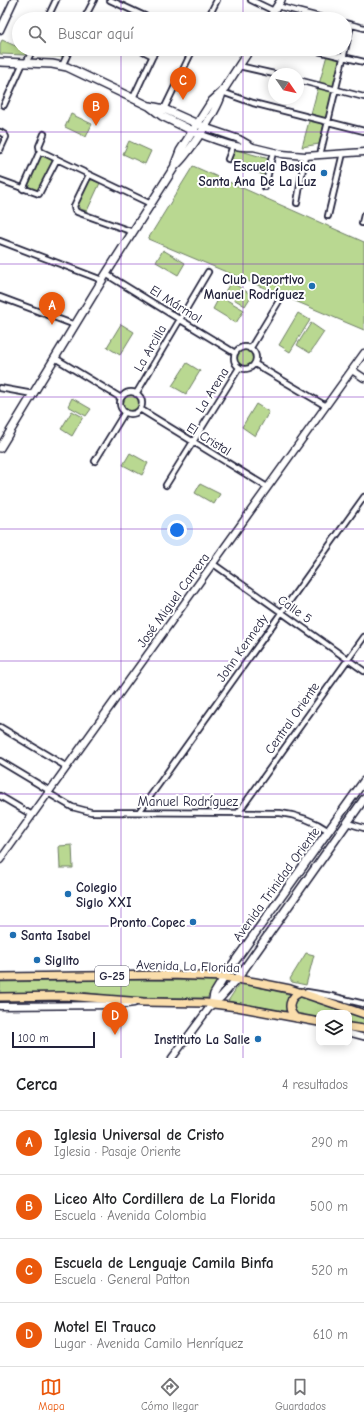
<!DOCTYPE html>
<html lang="es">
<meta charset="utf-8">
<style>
body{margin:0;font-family:"Comic Neue",sans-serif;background:#f2f2f2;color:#202124}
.controls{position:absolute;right:12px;bottom:12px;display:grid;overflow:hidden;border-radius:8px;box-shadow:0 2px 10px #0003}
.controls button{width:36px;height:36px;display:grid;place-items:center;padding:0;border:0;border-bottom:1px solid #e0e0e0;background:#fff;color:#202124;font:20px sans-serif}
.compass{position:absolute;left:268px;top:68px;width:36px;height:36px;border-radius:50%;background:#fff;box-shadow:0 2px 10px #0003;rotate:124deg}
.scale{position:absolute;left:12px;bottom:10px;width:83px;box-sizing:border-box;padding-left:4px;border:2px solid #22223b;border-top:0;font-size:11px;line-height:14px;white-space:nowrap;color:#22223b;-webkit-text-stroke:3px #fff;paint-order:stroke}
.you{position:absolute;left:177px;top:530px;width:14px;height:14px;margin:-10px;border:3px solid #fff;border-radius:50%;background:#1a73e8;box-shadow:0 0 0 6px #1a73e833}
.badge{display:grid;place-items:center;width:26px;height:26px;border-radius:50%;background:#ea580c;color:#fff;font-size:13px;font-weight:700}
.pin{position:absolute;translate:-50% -33px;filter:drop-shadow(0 1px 2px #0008)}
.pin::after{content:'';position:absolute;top:21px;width:14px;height:12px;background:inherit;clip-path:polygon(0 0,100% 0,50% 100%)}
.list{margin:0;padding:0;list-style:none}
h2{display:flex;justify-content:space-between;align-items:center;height:52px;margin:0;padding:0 16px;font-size:17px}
h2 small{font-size:13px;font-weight:400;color:#757577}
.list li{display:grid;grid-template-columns:26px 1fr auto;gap:12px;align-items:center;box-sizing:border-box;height:64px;padding:0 16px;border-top:1px solid #e0e0e0}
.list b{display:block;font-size:15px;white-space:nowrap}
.list p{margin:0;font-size:13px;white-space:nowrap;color:#757577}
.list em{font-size:13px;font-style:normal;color:#757577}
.icon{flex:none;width:22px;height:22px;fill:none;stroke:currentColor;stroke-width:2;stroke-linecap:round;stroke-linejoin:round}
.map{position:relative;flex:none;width:364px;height:1058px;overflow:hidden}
.search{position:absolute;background:#fff;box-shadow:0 2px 10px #0003;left:12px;right:12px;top:12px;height:44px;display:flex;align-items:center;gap:10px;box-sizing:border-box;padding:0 14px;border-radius:22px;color:#757577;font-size:15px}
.sheet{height:308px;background:#fff}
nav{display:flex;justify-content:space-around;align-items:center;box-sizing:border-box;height:56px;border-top:1px solid #e0e0e0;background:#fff;font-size:11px;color:#757577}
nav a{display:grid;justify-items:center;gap:2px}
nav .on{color:#ea580c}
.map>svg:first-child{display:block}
.green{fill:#b9d891;stroke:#6e7d66}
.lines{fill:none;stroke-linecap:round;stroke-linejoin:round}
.minor-casing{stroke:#22223b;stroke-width:8}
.tertiary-casing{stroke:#22223b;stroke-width:9}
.secondary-casing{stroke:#22223b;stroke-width:10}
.primary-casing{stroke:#22223b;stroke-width:10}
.minor{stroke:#fff;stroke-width:4.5}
.tertiary{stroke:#fff;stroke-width:6}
.secondary{stroke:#fff;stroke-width:7}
.primary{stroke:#faddab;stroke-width:7}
.grid{fill:none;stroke:#7b2cbf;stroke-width:1;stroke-opacity:0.55}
.poi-dot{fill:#1f6fb2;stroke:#fff;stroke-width:1.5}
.labels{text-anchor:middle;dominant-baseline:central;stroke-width:4;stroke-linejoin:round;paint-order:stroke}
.shield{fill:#fff;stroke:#646476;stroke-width:1}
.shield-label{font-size:12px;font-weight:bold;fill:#22223b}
.poi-label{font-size:13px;font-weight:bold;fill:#22223b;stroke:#fff;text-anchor:end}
.street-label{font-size:13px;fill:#22223b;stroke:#fff}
</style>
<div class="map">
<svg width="364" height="1058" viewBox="0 0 364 1058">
<rect width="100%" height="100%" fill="#fff"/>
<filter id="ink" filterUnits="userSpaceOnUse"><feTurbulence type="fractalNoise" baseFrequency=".025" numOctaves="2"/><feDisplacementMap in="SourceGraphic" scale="8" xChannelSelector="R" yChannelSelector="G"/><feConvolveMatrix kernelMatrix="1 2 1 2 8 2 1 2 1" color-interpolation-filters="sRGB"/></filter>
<g filter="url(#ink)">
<path class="green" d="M 2,40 L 27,51 L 25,55 L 0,54 L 0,44 Z
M 37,49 L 57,49 L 66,53 L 64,57 L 36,55 L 35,54 Z
M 327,55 L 341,59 L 319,144 L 302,147 Z
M 71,114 L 92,124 L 86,137 L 65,127 Z
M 129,141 L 151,151 L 145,164 L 123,154 Z
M 234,149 L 269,159 L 265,176 L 230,160 Z
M 41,155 L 54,161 L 39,192 L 26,186 Z
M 193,166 L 364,242 L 364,330 L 148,239 Z
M 92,180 L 100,183 L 87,211 L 80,209 L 78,205 L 89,181 Z
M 163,250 L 185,263 L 178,275 L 156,262 Z
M 231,282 L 252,295 L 245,306 L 224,293 Z
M 220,296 L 244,310 L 236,323 L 213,309 Z
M 298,313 L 310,320 L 290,352 L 279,345 Z
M 311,323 L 324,332 L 310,353 L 297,345 Z
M 121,324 L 134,332 L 120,355 L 107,347 Z
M236 358a9 9 0 1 1 18 0a9 9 0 1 1-18 0Z
M 187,363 L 200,371 L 186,394 L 172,386 Z
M123 403a8 8 0 1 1 16 0a8 8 0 1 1-16 0Z
M 72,398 L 91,409 L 86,416 L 68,406 Z
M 256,404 L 269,412 L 255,436 L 242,427 Z
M 72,411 L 83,417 L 72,436 L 61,429 Z
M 130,453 L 148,463 L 142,475 L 123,465 Z
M 200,484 L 220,494 L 214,504 L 195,493 Z
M 72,845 L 73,868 L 60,868 L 59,846 Z
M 306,953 L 314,955 L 306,985 L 292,982 L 290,979 Z
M 129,980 L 218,981 L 207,998 L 118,997 L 82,992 L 0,994 L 0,982 Z
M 240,983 L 310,999 L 364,1016 L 364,1025 L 349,1023 L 349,1013 L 319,1013 L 319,1018 L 228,1001 Z"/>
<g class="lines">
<g class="minor-casing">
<path id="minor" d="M 110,0 L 151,19
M 251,0 L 274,11
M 277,6 L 327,19
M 210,14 L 217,0
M 47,19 L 56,0
M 84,19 L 94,0
M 345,23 L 364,28
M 139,49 L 153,56
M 310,49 L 364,62
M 26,63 L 33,49
M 62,66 L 70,49
M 239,66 L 274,74
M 298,80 L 364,97
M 222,92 L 253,103 L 364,131
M 133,98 L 156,49
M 4,105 L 23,63
M 164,109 L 193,49
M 0,132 L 5,135 L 6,137 L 0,150
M 40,151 L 151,204
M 320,155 L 351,25
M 228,159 L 233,146
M 89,175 L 74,206 L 75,210 L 77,212 L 133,232
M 0,180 L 39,194 L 57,159
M 265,187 L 273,152
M 23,189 L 40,151 L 39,146 L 44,134
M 297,203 L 305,156
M 328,216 L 343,153
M 362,223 L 364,215
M 0,241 L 102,280
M 106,274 L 179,319 L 235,353
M 0,297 L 75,325
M234 358a11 11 0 1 1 22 0a11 11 0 1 1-22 0Z
M 250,349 L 279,301
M 55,358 L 121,398
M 255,364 L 326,406
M 0,388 L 33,394
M120 403a11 11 0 1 1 22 0a11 11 0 1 1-22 0Z
M 136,394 L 208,272
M 140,409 L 267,487
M 95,461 L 125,412
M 166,485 L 239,368
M 212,563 L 364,671
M 0,727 L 67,767
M 0,761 L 50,791
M 48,793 L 72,807 L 91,812 L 280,813 C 298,815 313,820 329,831
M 0,796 L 32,815
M 139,812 L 364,497
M 238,813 L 364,637
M 347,823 L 364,828
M 307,992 L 331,996 L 364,1004
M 349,1033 L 364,1037"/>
</g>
<g class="tertiary-casing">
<path id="tertiary" d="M 0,30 L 14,0
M 204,127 L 239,139 L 253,147 L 282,154 L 305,156 L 364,152
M 199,134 C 217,140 234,149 253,147
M 352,370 L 364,378
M 0,860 L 364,353
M 0,1006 L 119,1005 L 134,1003
M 172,1058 L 212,1004"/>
</g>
<g class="secondary-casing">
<path id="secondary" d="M 269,19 L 281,0
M 0,62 L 52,64 L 67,67 L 149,106 L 162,116 L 199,134
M 150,106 L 164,109 L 202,126
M 175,164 L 180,151 L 212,101 L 222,92 L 250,49
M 0,448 L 106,274 L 175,166 C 187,156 220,107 222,92
M 212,1004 L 214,994 L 228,971 L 364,781
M 212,1004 L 221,997 L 237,979 L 364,799"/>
</g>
<g class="primary-casing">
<path id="primary" d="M 0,977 L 170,975 L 224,977 L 255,982 L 290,989 L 364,1014
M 0,997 L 65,996 L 143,1002 L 206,1003 L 237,1007 L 319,1022
M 296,1018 C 286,1009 289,996 302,992
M 349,1027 L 364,1029"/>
</g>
<use href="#minor" class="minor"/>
<use href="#tertiary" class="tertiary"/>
<use href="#secondary" class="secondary"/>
<use href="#primary" class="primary"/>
</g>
</g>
<path class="grid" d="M 121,0 L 121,19M 243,0 L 243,19M 121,49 L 121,1058M 243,49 L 243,1058M 0,132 L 364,132M 0,264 L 364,264M 0,397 L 364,397M 0,529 L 364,529M 0,661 L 364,661M 0,794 L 364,794M 0,926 L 364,926"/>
<g class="poi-dot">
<circle cx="324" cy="173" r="4"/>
<circle cx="312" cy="286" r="4"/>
<circle cx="68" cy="894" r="4"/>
<circle cx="193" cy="922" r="4"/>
<circle cx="13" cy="935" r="4"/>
<circle cx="37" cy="960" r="4"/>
<circle cx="258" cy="1039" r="4"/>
</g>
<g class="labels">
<rect class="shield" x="95" y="966" width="34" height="20" rx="3"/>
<g class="shield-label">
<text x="112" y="976">G-25</text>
</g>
<g class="poi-label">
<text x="316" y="166">Escuela Basica<tspan x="316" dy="15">Santa Ana De La Luz</tspan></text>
<text x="304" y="279">Club Deportivo<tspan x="304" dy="15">Manuel Rodríguez</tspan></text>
<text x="76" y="887" text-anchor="start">Colegio<tspan x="76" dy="15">Siglo XXI</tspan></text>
<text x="185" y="922">Pronto Copec</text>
<text x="21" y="935" text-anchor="start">Santa Isabel</text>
<text x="45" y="960" text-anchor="start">Siglito</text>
<text x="250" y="1039">Instituto La Salle</text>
</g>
<g class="street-label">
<text transform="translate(176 304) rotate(32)">El Mármol</text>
<text transform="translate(150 348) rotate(-60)">La Arcilla</text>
<text transform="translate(212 390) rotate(-58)">La Arena</text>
<text transform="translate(209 439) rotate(32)">El Cristal</text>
<text transform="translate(173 600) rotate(-54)">José Miguel Carrera</text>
<text transform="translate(295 609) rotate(35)">Calle 5</text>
<text transform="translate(242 648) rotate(-55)">John Kennedy</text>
<text transform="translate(292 718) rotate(-55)">Central Oriente</text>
<text x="188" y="801">Manuel Rodríguez</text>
<text transform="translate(276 884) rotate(-54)">Avenida Trinidad Oriente</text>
<text transform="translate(188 966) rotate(2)">Avenida La Florida</text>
</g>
</g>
</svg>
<div class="controls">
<button><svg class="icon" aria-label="layers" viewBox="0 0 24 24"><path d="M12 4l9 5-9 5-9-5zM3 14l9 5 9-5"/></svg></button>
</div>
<svg class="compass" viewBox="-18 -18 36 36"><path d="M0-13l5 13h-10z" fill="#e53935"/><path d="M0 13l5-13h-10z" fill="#757577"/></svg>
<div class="scale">100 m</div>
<div class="you"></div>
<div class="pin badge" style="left:52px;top:325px">A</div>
<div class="pin badge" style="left:96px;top:126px">B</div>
<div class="pin badge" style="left:183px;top:100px">C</div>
<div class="pin badge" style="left:115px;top:1035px">D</div>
<div class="search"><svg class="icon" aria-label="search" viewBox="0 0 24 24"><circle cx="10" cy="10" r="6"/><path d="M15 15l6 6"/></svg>Buscar aquí</div>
</div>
<section class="sheet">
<h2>Cerca<small>4 resultados</small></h2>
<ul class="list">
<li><span class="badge">A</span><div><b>Iglesia Universal de Cristo</b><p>Iglesia · Pasaje Oriente</p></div><em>290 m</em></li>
<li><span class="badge">B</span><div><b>Liceo Alto Cordillera de La Florida</b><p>Escuela · Avenida Colombia</p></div><em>500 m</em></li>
<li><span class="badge">C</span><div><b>Escuela de Lenguaje Camila Binfa</b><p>Escuela · General Patton</p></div><em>520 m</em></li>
<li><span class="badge">D</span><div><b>Motel El Trauco</b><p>Lugar · Avenida Camilo Henríquez</p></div><em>610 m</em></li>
</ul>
</section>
<nav>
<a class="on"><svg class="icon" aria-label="map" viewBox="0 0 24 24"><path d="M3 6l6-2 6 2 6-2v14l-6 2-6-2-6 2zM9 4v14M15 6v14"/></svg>Mapa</a>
<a><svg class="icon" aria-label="directions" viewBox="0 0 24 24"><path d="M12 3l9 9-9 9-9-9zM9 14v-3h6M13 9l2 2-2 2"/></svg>Cómo llegar</a>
<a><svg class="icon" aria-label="saved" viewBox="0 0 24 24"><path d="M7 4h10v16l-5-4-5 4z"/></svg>Guardados</a>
</nav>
